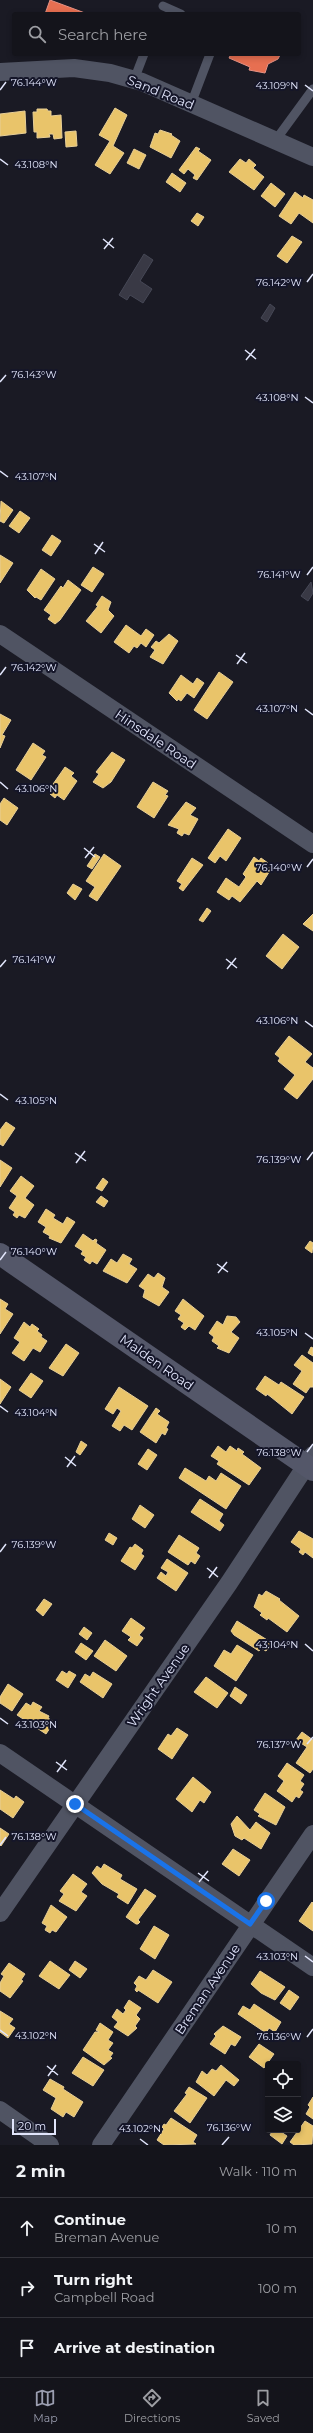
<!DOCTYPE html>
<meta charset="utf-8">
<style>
body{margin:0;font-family:Montserrat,sans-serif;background:#1d1d24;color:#f1f3f6}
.controls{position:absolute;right:12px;bottom:12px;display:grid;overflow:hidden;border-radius:4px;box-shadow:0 2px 6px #0003}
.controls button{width:36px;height:36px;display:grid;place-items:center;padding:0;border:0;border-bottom:1px solid #33333a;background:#14141b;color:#f1f3f6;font:20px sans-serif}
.scale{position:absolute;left:12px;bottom:10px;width:44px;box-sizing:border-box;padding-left:4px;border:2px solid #e1e5fb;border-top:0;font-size:11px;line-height:14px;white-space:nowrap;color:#e1e5fb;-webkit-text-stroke:3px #151629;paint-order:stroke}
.stop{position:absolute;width:12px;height:12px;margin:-9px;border:3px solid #1a73e8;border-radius:50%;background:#fff}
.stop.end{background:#1a73e8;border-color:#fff;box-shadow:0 1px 4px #0008}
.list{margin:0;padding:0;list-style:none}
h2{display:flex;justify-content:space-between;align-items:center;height:52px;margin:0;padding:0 16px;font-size:17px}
h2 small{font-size:13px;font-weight:400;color:#9d9ea3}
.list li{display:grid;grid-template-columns:26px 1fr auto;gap:12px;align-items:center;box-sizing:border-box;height:60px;padding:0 16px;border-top:1px solid #33333a}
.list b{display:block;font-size:15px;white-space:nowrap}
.list p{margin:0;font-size:13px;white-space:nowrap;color:#9d9ea3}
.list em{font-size:13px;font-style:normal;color:#9d9ea3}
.icon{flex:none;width:22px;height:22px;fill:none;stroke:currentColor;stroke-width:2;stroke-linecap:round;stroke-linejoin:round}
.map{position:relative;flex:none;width:313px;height:2145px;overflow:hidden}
.search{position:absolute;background:#14141b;box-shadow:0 2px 6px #0003;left:12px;right:12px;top:12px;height:44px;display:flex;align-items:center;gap:10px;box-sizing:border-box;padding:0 14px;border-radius:4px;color:#9d9ea3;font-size:15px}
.sheet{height:232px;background:#14141b}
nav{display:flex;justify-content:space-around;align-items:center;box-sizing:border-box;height:56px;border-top:1px solid #33333a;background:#14141b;font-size:11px;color:#9d9ea3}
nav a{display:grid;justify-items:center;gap:2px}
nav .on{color:#9b9eb0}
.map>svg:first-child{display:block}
.homes{fill:#e9c46a;stroke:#e7ce96}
.shops{fill:#e76f51;stroke:#e59284}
.building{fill:#393945;stroke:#464856}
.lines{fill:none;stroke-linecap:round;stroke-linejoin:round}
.lane{stroke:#505463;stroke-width:9}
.street{stroke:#505463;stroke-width:18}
.secondary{stroke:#545769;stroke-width:22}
.route{stroke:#1a73e8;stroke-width:5}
.ticks{fill:none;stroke:#e1e5fb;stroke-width:1.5}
.labels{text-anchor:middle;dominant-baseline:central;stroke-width:4;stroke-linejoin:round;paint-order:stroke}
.street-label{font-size:13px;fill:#e1e5fb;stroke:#151629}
.ticks-label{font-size:10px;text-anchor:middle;fill:#e1e5fb;stroke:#151629;stroke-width:4;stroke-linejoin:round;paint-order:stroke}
</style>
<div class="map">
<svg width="313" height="2145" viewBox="0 0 313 2145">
<rect width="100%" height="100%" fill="#1a1a24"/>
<path class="homes" d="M 115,108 L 127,115 L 113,146 L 124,153 L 110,174 L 95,165 L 110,141 L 99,135 Z
M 37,109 L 47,109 L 48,111 L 51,111 L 51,116 L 61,115 L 62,138 L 54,139 L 53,134 L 49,134 L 50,137 L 37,138 L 37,132 L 34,132 L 33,112 L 37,112 Z
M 25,111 L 26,133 L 0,136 L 0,114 Z
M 160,130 L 172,134 L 171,135 L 180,141 L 171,158 L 150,147 L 155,133 L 158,134 Z
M 76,131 L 77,146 L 66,147 L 65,132 Z
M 196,147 L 200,149 L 198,151 L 211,160 L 197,180 L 193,178 L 195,175 L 188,169 L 184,174 L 179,170 Z
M 134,149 L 146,155 L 139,169 L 127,163 Z
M 240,159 L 246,163 L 249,159 L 256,165 L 253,168 L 264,177 L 254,190 L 229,172 Z
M 172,173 L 186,183 L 180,192 L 166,182 Z
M 271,183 L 285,194 L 275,207 L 261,196 Z
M 295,192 L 303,198 L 304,195 L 313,200 L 313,223 L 299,213 L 291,224 L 279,216 Z
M 197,213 L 204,217 L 198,226 L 191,221 Z
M 292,236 L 302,242 L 287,263 L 277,256 Z
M 1,501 L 13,510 L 4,523 L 0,521 Z
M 20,511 L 30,518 L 19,533 L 9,526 Z
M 52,535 L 61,541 L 51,556 L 42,550 Z
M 0,555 L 13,563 L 0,583 Z
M 93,567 L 104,574 L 92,592 L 81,585 Z
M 41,569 L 55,579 L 41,600 L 36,597 L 35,598 L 27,590 Z
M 68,580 L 81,590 L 60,620 L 55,624 L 48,619 L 51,615 L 44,610 L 61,586 L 63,588 Z
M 102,596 L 111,602 L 108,610 L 114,616 L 101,633 L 86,621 L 98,606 L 96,605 Z
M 126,625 L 141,636 L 146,629 L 154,635 L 146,647 L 141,643 L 137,648 L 134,646 L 129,653 L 114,642 Z
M 169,634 L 178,641 L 163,664 L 150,657 L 155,650 L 151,647 L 156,641 L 159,643 Z
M 219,672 L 233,682 L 207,719 L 194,710 Z
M 181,675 L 193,684 L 197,678 L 204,683 L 194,698 L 187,693 L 181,701 L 178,699 L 177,701 L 169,693 Z
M 0,714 L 11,720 L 2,735 L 5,736 L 0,748 Z
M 33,743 L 45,751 L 42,755 L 46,757 L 31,780 L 16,770 Z
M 112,752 L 125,760 L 111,782 L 103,788 L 93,782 L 99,774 L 96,772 Z
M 65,767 L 74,773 L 71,776 L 77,781 L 64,800 L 57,795 L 55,798 L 50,794 L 54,789 L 51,787 Z
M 153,782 L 168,791 L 165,795 L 168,796 L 154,818 L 137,807 Z
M 4,798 L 18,808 L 7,825 L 0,820 L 0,804 Z
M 186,802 L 196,808 L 190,815 L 198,819 L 189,835 L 184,833 L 182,836 L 177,833 L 179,829 L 168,825 Z
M 228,829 L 241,838 L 226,861 L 220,856 L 215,863 L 208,858 Z
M 95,854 L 100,857 L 92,869 L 87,866 Z
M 104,854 L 121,866 L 97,901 L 89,896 L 95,887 L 86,881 Z
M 254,857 L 259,861 L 261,858 L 268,863 L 266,866 L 271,869 L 261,885 L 257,881 L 240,902 L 232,896 L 229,900 L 217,892 L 226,878 L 239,887 L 246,877 L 243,874 Z
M 192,858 L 203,865 L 183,891 L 179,888 L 182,884 L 177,881 Z
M 73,884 L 82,889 L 75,900 L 67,893 Z
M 207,908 L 211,911 L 203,922 L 199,920 Z
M 313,914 L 313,931 L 303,924 Z
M 283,934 L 299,947 L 282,969 L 266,956 Z
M 289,1036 L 312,1054 L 305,1062 L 313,1068 L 313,1079 L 297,1099 L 284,1089 L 295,1075 L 278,1061 L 280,1058 L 275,1054 Z
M 6,1122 L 15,1128 L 3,1146 L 0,1144 L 0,1130 Z
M 0,1160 L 12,1168 L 0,1187 Z
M 21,1176 L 34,1186 L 25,1198 L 34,1205 L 25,1218 L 19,1215 L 17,1218 L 13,1215 L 15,1212 L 9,1208 L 17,1196 L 10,1191 Z
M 103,1178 L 108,1182 L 102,1191 L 96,1188 Z
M 101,1196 L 108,1201 L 104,1207 L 96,1202 Z
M 46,1209 L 55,1215 L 53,1218 L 63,1224 L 67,1217 L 75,1222 L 61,1243 L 49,1238 L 50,1236 L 43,1232 L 46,1227 L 38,1222 Z
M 83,1234 L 93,1241 L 95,1239 L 97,1240 L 96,1243 L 106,1250 L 97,1264 L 92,1261 L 90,1264 L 84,1260 L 86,1257 L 81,1254 L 83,1251 L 75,1246 Z
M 310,1241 L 313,1243 L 312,1253 L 305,1248 Z
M 123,1254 L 132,1259 L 129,1264 L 137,1269 L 127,1283 L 103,1271 L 111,1259 L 117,1263 Z
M 158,1273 L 165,1278 L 162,1287 L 169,1292 L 159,1306 L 143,1297 L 145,1290 L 139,1286 L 148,1274 L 154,1278 Z
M 0,1299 L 8,1304 L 5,1309 L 13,1314 L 0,1334 Z
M 183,1299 L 204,1316 L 195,1330 L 189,1326 L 185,1330 L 181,1327 L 184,1323 L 178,1319 L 181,1315 L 175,1311 Z
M 227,1316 L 236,1317 L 240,1322 L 231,1332 L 239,1338 L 229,1353 L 217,1348 L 219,1346 L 212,1341 L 214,1337 L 209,1333 L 217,1321 L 223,1325 Z
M 24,1322 L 30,1327 L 32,1324 L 39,1329 L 37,1331 L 42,1335 L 41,1337 L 47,1341 L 40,1352 L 33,1348 L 24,1361 L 12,1353 L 20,1342 L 14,1338 Z
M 66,1344 L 79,1353 L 63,1376 L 49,1368 Z
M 311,1347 L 313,1348 L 313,1356 L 308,1353 Z
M 302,1355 L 313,1363 L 313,1387 L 310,1387 L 306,1393 L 293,1384 L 302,1371 L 294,1365 Z
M 31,1373 L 43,1381 L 31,1398 L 19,1390 Z
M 265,1376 L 279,1385 L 281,1382 L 304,1397 L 292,1414 L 271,1397 L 267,1394 L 266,1396 L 256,1389 Z
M 0,1379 L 11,1387 L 0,1404 Z
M 119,1387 L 148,1406 L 132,1430 L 124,1425 L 120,1431 L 112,1426 L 121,1411 L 117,1408 L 113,1414 L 105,1409 Z
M 156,1408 L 160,1411 L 157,1414 L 169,1422 L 166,1428 L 168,1429 L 165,1435 L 162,1433 L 156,1443 L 140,1432 Z
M 81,1441 L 87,1445 L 80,1455 L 76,1452 Z
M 218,1446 L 226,1452 L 230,1446 L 237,1451 L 238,1448 L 244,1452 L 242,1454 L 261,1468 L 249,1485 L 217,1464 L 219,1461 L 211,1456 Z
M 148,1449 L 157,1455 L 147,1470 L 138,1464 Z
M 185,1468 L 206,1481 L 209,1476 L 216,1481 L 221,1473 L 241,1486 L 226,1509 L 179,1478 Z
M 200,1499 L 223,1514 L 219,1521 L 224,1525 L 220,1531 L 191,1512 Z
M 140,1505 L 154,1515 L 145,1528 L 132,1519 Z
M 299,1531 L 313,1539 L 313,1558 L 305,1552 L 303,1555 L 299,1552 L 301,1549 L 291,1542 Z
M 109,1533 L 117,1538 L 113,1545 L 105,1540 Z
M 179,1535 L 199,1548 L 196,1553 L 200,1556 L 195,1564 L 191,1561 L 188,1565 L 168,1552 Z
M 135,1544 L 143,1550 L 141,1554 L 144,1556 L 135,1570 L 121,1561 L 130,1547 L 132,1548 Z
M 167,1559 L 188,1573 L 176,1591 L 157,1578 L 161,1572 L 166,1576 L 168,1572 L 161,1568 Z
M 266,1591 L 280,1599 L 279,1600 L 299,1616 L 287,1632 L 268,1618 L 267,1620 L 260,1615 L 262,1613 L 254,1607 L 259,1594 L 262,1596 Z
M 44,1599 L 52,1604 L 43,1616 L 36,1610 Z
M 131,1618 L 145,1628 L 139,1635 L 143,1638 L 137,1646 L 128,1640 L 131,1637 L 122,1631 Z
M 237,1621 L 272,1643 L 266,1651 L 261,1648 L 259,1651 L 234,1635 L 231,1631 Z
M 84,1627 L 92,1633 L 87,1640 L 79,1634 Z
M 105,1640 L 127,1656 L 116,1671 L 94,1656 Z
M 81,1643 L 93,1651 L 86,1660 L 75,1652 Z
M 237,1645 L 253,1655 L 236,1681 L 214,1666 L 224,1650 L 231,1654 Z
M 62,1671 L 67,1674 L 69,1671 L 76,1675 L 68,1688 L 56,1680 Z
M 93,1672 L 112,1684 L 103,1698 L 80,1682 L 85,1674 L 90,1677 Z
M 206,1677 L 228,1693 L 217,1708 L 194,1692 Z
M 8,1684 L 23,1694 L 12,1711 L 0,1703 L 0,1697 Z
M 235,1687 L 247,1695 L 241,1704 L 230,1696 Z
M 33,1702 L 42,1707 L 39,1711 L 49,1716 L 48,1718 L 54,1722 L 46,1734 L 17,1715 L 26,1703 L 31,1706 Z
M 177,1728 L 188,1735 L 172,1759 L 158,1749 L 168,1734 L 171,1736 Z
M 302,1732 L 313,1740 L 313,1769 L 310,1773 L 296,1763 L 307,1747 L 296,1740 Z
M 287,1763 L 304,1775 L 300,1781 L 304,1784 L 300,1790 L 303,1792 L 299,1798 L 296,1796 L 292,1802 L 277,1791 L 284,1781 L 278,1776 Z
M 193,1777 L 211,1792 L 204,1803 L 200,1800 L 192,1812 L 176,1799 Z
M 0,1790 L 14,1799 L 16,1796 L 24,1802 L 13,1818 L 0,1809 Z
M 265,1793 L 285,1807 L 276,1825 L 258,1816 L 260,1814 L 254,1810 Z
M 237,1816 L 250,1830 L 256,1822 L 270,1833 L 261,1849 L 244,1838 L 242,1840 L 235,1836 L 231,1824 Z
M 0,1828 L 9,1834 L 1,1846 L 0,1845 Z
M 233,1849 L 250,1860 L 239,1876 L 222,1864 Z
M 104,1864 L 122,1875 L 120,1879 L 137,1889 L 128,1904 L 117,1897 L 119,1894 L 102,1884 L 92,1873 L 97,1866 L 101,1869 Z
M 73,1874 L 87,1884 L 81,1892 L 87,1896 L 76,1911 L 59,1901 L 64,1894 L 60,1891 Z
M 145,1889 L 156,1896 L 138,1920 L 140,1922 L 138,1924 L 136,1924 L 126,1917 Z
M 312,1902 L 313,1903 L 313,1931 L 299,1921 Z
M 51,1905 L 67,1917 L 56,1932 L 52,1930 L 50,1933 L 45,1930 L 47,1926 L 42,1923 Z
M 154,1926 L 169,1935 L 155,1959 L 140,1949 Z
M 50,1961 L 70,1975 L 59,1989 L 39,1976 Z
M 75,1961 L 87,1969 L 80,1978 L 69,1970 Z
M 9,1963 L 25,1974 L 21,1980 L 23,1981 L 10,1998 L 0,1991 L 0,1983 L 4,1976 L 1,1974 Z
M 153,1970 L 172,1982 L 158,2003 L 138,1990 L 137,1992 L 135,1990 L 137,1986 L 134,1983 L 139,1976 L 146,1980 Z
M 260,1971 L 285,1987 L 275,2000 L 261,1993 L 251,1984 Z
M 289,1990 L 299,1997 L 290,2010 L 280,2003 Z
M 129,2000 L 141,2008 L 136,2015 L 140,2019 L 135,2026 L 137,2028 L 128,2036 L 114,2027 L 118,2022 L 112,2017 L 117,2009 L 123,2014 L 126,2010 L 124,2008 Z
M 254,2004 L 281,2022 L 275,2032 L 269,2028 L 266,2033 L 238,2014 L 243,2006 L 250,2010 Z
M 0,2011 L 13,2019 L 9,2024 L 15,2028 L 8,2038 L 0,2032 Z
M 100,2023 L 113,2032 L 108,2040 L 113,2043 L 108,2050 L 113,2053 L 110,2057 L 112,2058 L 104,2065 L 83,2050 L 95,2032 L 99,2032 L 96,2030 Z
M 223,2026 L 241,2037 L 235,2046 L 231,2044 L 225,2054 L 210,2044 L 216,2036 L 214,2034 Z
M 259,2044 L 274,2054 L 264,2068 L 249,2057 Z
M 83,2057 L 104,2070 L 93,2086 L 72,2073 Z
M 221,2065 L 239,2080 L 234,2086 L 226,2080 L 214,2096 L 196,2082 L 202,2071 L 207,2075 L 212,2069 L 216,2071 Z
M 50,2079 L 64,2087 L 63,2089 L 83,2102 L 74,2117 L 66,2112 L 63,2117 L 51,2109 L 56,2098 L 43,2090 Z
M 189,2087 L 207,2098 L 190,2123 L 174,2111 L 187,2094 L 185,2093 Z
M 313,2097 L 313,2119 L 306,2114 L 310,2107 L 308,2105 Z
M 171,2118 L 197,2135 L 193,2142 L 196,2144 L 164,2145 L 157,2140 L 164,2129 L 162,2127 L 164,2124 L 166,2125 Z
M 305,2121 L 313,2126 L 312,2144 L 294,2145 L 290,2142 Z
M 273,2130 L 278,2130 L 287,2136 L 282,2144 L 270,2135 Z"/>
<path class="shops" d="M 50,0 L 85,13 L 85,14 L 45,14 Z
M 231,54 L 279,54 L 280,55 L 278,59 L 268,64 L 265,73 L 249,70 L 250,67 L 229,58 Z"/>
<path class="building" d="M 144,254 L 153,260 L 140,281 L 152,289 L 143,303 L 130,295 L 127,300 L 119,295 Z
M 270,304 L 275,308 L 267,322 L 261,318 Z
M 311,582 L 313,593 L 308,601 L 301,596 Z"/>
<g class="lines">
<path class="lane" d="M 163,6 L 181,14
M 134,80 L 144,54
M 191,104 L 210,54
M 275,141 L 313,89"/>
<path class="street" d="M 0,72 L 74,68 L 110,73 L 142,82 L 313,157
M 0,634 L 313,844
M 0,1753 L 313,1967
M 0,1913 L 229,1583 L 313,1455
M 0,2110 L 50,2145
M 101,2145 L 313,1834"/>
<path class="secondary" d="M 0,1254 L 313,1470"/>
</g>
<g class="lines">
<path class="route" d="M 75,1804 L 250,1924 L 266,1901"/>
</g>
<path class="ticks" d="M 305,85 L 313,91M 0,90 L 6,82M 0,159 L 8,165M 103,239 L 114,248M 104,249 L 113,238M 307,282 L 313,274M 245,350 L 256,359M 246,360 L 255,349M 0,382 L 6,375M 305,397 L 313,403M 0,471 L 8,477M 94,544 L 105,552M 95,554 L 103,542M 307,575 L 313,567M 236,655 L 247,663M 237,664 L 245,653M 0,675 L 6,667M 305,709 L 313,715M 0,782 L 8,789M 84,848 L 95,857M 85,858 L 94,847M 307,867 L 313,859M 226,959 L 237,968M 0,967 L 6,960M 227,969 L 236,958M 305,1021 L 313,1027M 0,1094 L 8,1100M 75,1153 L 86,1161M 307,1160 L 313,1152M 76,1163 L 85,1151M 0,1260 L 6,1252M 217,1264 L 228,1272M 218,1273 L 227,1262M 305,1333 L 313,1339M 0,1406 L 8,1412M 307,1452 L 313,1444M 65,1457 L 76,1466M 67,1467 L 75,1456M 0,1552 L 6,1544M 207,1568 L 218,1577M 209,1578 L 217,1567M 305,1644 L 313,1651M 0,1718 L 8,1724M 307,1744 L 313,1737M 56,1762 L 67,1770M 57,1772 L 66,1760M 0,1845 L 6,1837M 198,1873 L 209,1881M 199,1882 L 208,1871M 305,1956 L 313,1962M 0,2030 L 8,2036M 307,2037 L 313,2029M 47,2066 L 58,2075M 48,2076 L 56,2065M 140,2139 L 148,2145M 222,2145 L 229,2137"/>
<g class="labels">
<g class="street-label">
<text transform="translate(161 92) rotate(22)">Sand Road</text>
<text transform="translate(156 739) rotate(34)">Hinsdale Road</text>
<text transform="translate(157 1362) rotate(35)">Malden Road</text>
<text transform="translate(158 1685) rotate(-55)">Wright Avenue</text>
<text transform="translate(207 1989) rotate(-56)">Breman Avenue</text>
</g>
</g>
<g class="ticks-label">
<text x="34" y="86">76.144°W</text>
<text x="277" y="89">43.109°N</text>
<text x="36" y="168">43.108°N</text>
<text x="279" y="286">76.142°W</text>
<text x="34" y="378">76.143°W</text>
<text x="277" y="401">43.108°N</text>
<text x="36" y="480">43.107°N</text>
<text x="279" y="578">76.141°W</text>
<text x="34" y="671">76.142°W</text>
<text x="277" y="712">43.107°N</text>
<text x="36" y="792">43.106°N</text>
<text x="279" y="871">76.140°W</text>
<text x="34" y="963">76.141°W</text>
<text x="277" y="1024">43.106°N</text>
<text x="36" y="1104">43.105°N</text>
<text x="279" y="1163">76.139°W</text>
<text x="34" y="1255">76.140°W</text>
<text x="277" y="1336">43.105°N</text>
<text x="36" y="1416">43.104°N</text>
<text x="279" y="1456">76.138°W</text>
<text x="34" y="1548">76.139°W</text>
<text x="277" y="1648">43.104°N</text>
<text x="36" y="1728">43.103°N</text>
<text x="279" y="1748">76.137°W</text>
<text x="34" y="1840">76.138°W</text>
<text x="277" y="1960">43.103°N</text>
<text x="36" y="2039">43.102°N</text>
<text x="279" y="2040">76.136°W</text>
<text x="229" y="2131">76.136°W</text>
<text x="140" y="2132">43.102°N</text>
</g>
</svg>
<div class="controls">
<button><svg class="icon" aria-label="locate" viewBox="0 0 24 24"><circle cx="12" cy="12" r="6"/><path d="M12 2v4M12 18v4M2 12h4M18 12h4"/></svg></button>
<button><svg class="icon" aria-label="layers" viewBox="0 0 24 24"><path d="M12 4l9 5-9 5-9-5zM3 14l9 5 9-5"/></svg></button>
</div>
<div class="scale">20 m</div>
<div class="stop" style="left:266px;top:1901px"></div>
<div class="stop end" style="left:75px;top:1804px"></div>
<div class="search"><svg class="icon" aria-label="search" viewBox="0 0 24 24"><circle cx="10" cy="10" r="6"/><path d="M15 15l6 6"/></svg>Search here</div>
</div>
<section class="sheet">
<h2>2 min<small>Walk · 110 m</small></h2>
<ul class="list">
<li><svg class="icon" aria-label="ahead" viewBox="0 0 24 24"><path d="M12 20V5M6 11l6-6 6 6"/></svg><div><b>Continue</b><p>Breman Avenue</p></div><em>10 m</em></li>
<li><svg class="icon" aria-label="right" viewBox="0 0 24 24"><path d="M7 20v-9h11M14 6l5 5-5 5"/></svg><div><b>Turn right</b><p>Campbell Road</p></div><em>100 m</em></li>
<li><svg class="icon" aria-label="arrive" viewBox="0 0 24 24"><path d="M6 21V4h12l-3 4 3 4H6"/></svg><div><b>Arrive at destination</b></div></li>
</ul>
</section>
<nav>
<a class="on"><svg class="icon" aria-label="map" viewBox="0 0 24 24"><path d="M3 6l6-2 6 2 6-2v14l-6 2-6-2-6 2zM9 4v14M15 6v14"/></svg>Map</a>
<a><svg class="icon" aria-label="directions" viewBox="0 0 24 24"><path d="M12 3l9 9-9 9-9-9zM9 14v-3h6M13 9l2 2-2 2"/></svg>Directions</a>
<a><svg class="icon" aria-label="saved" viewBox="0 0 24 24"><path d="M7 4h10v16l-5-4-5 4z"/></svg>Saved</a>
</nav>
